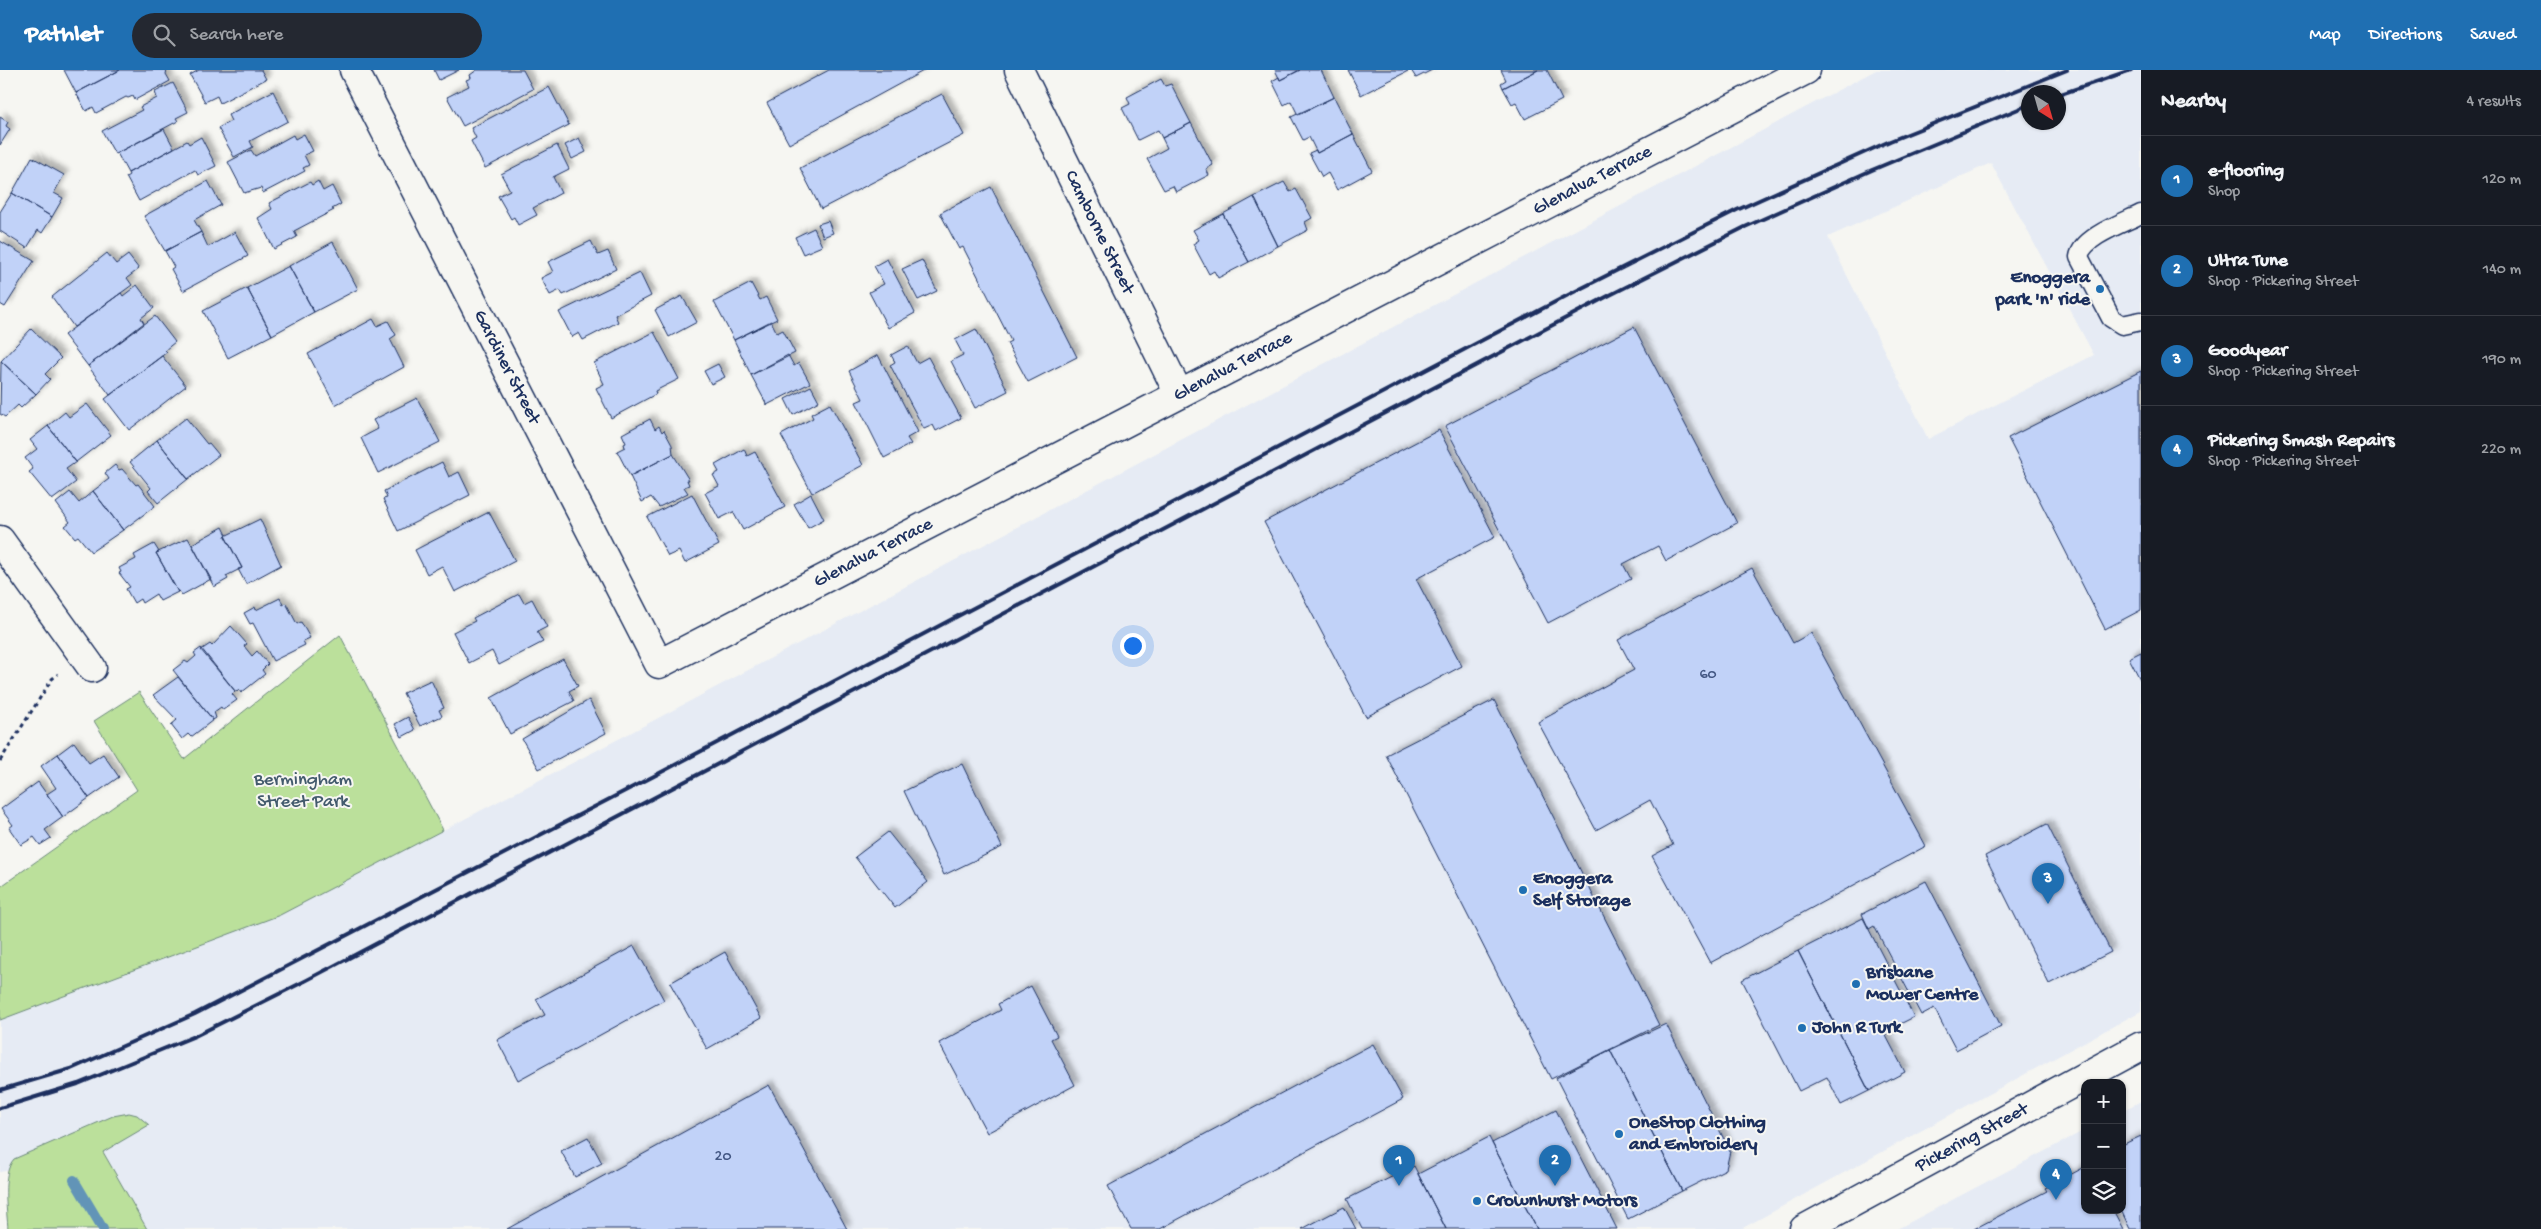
<!DOCTYPE html>
<meta charset="utf-8">
<style>
body{margin:0;font-family:"Gochi Hand",sans-serif;background:#242831;color:#f1f3f6}
.controls{position:absolute;right:15px;bottom:15px;display:grid;overflow:hidden;border-radius:10px;box-shadow:0 1px 4px #0004}
.controls button{width:45px;height:45px;display:grid;place-items:center;padding:0;border:0;border-bottom:1px solid #363941;background:#171b24;color:#f1f3f6;font:25px sans-serif}
.compass{position:absolute;left:2021px;top:15px;width:45px;height:45px;border-radius:50%;background:#171b24;box-shadow:0 1px 4px #0004;rotate:143deg}
.you{position:absolute;left:1132px;top:575px;width:18px;height:18px;margin:-12px;border:4px solid #fff;border-radius:50%;background:#1a73e8;box-shadow:0 0 0 8px #1a73e833}
.badge{display:grid;place-items:center;width:32px;height:32px;border-radius:50%;background:#1f6fb2;color:#fff;font-size:16px;font-weight:700}
.pin{position:absolute;translate:-50% -41px;filter:drop-shadow(0 1px 2px #0008)}
.pin::after{content:'';position:absolute;top:26px;width:18px;height:15px;background:inherit;clip-path:polygon(0 0,100% 0,50% 100%)}
.list{margin:0;padding:0;list-style:none}
h2{display:flex;justify-content:space-between;align-items:center;height:65px;margin:0;padding:0 20px;font-size:21px}
h2 small{font-size:16px;font-weight:400;color:#9ea1a6}
.list li{display:grid;grid-template-columns:32px 1fr auto;gap:15px;align-items:center;box-sizing:border-box;height:90px;padding:0 20px;border-top:1px solid #363941}
.list b{display:block;font-size:19px;white-space:nowrap}
.list p{margin:0;font-size:16px;white-space:nowrap;color:#9ea1a6}
.list em{font-size:16px;font-style:normal;color:#9ea1a6}
.icon{flex:none;width:28px;height:28px;fill:none;stroke:currentColor;stroke-width:2;stroke-linecap:round;stroke-linejoin:round}
.map{position:relative;flex:none;width:2141px;height:1159px;overflow:hidden}
header{display:flex;align-items:center;gap:30px;box-sizing:border-box;height:70px;padding:0 25px;background:#1f6fb2;color:#fff}
header strong{font-size:24px}
nav{display:flex;gap:28px;margin-inline-start:auto;font-size:18px}
.search{width:350px;height:45px;background:#242831;display:flex;align-items:center;gap:12px;box-sizing:border-box;padding:0 18px;border-radius:28px;color:#9ea1a6;font-size:19px}
main{display:flex}
aside{flex:1;background:#171b24}
.map>svg:first-child{display:block}
.built{fill:#e6ebf4;fill-rule:evenodd}
.green{fill:#bbe09b;stroke:#6b887c}
.lines{fill:none;stroke-linecap:round;stroke-linejoin:round}
.stream{stroke:#6294b7;stroke-width:10}
.building{fill:#c1d2f8;stroke:#1b2f5e;filter:url(#shadow)}
.lane-casing{stroke:#1b2f5e;stroke-width:21}
.street-casing{stroke:#1b2f5e;stroke-width:31}
.secondary-casing{stroke:#1b2f5e;stroke-width:31}
.path{stroke:#1b2f5e;stroke-width:3;stroke-dasharray:4 4;stroke-linecap:butt}
.lane{stroke:#f6f6f2;stroke-width:18}
.street{stroke:#f6f6f2;stroke-width:28}
.secondary{stroke:#f6f6f2;stroke-width:28}
.rail{stroke:#1b2f5e;stroke-width:4}
.poi-dot{fill:#1f6fb2;stroke:#f6f6f2;stroke-width:2}
.labels{text-anchor:middle;dominant-baseline:central;stroke-width:4;stroke-linejoin:round;paint-order:stroke}
.number-label{font-size:16px;fill:#445884}
.street-label{font-size:19px;fill:#1b2f5e;stroke:#f6f6f2}
.poi-label{font-size:19px;font-weight:bold;fill:#1b2f5e;stroke:#f6f6f2;text-anchor:start}
.park-label{font-size:19px;fill:#435b6d;stroke:#f6f6f2}
</style>
<header>
<strong>Pathlet</strong>
<div class="search"><svg class="icon" aria-label="search" viewBox="0 0 24 24"><circle cx="10" cy="10" r="6"/><path d="M15 15l6 6"/></svg>Search here</div>
<nav><a>Map</a><a>Directions</a><a>Saved</a></nav>
</header>
<main>
<div class="map">
<svg width="2141" height="1159" viewBox="0 0 2141 1159">
<defs>
<filter id="shadow"><feDropShadow dx="4.5" dy="-4.5" stdDeviation="2.5" flood-color="#0004"/></filter>
</defs>
<rect width="100%" height="100%" fill="#f6f6f2"/>
<filter id="ink" filterUnits="userSpaceOnUse"><feTurbulence type="fractalNoise" baseFrequency=".02" numOctaves="2"/><feDisplacementMap in="SourceGraphic" scale="10" xChannelSelector="R" yChannelSelector="G"/><feConvolveMatrix kernelMatrix="1 2 1 2 8 2 1 2 1" color-interpolation-filters="sRGB"/></filter>
<g filter="url(#ink)">
<path class="built" d="M 1876,0 L 2141,0 L 2141,941 L 1741,1159 L 147,1159 L 103,1082 L 0,1102 L 0,950 L 280,845 L 632,662 ZM 2028,22 L 2058,22 L 2058,52 L 2028,52 ZM 1991,93 L 2094,285 L 1928,369 L 1828,167 Z
M 2141,1031 L 2141,1159 L 1897,1159 L 2085,1060 L 2085,1140 L 2122,1140 L 2122,1041 Z"/>
<path class="green" d="M 340,565 L 443,760 L 280,845 L 0,950 L 0,817 L 137,720 L 94,651 L 139,622 L 184,689 Z
M 129,1043 L 137,1045 L 149,1055 L 103,1082 L 147,1159 L 8,1159 C 7,1141 1,1103 14,1089 L 113,1046 Z"/>
<g class="lines">
<path class="stream" d="M 74,1110 L 103,1159"/>
</g>
<path class="building" d="M 64,0 L 120,0 L 76,23 Z
M 120,0 L 167,0 L 166,4 L 170,11 L 135,30 L 133,26 L 128,28 L 126,27 L 96,43 L 93,37 L 86,41 L 76,23 Z
M 199,0 L 261,0 L 266,9 L 220,33 L 217,26 L 205,32 L 190,5 Z
M 434,0 L 459,0 L 439,10 Z
M 477,0 L 523,0 L 533,19 L 463,56 L 447,27 L 469,16 L 466,10 L 471,8 L 470,5 Z
M 829,0 L 925,0 L 789,74 L 767,33 Z
M 1275,0 L 1300,0 L 1280,10 Z
M 1300,0 L 1321,0 L 1334,27 L 1298,45 L 1291,31 L 1284,35 L 1272,11 L 1279,7 L 1280,10 Z
M 1348,0 L 1410,0 L 1361,25 Z
M 1411,0 L 1432,0 L 1416,8 Z
M 1501,0 L 1538,0 L 1503,18 L 1501,13 L 1506,10 Z
M 1538,0 L 1547,0 L 1562,30 L 1525,49 L 1516,32 L 1512,34 L 1503,18 Z
M 1161,9 L 1165,16 L 1171,14 L 1191,53 L 1162,68 L 1158,60 L 1138,70 L 1122,38 L 1130,34 L 1127,27 Z
M 173,13 L 188,42 L 176,48 L 178,51 L 115,84 L 102,61 L 142,40 L 140,37 L 157,28 L 155,22 Z
M 549,17 L 569,55 L 485,98 L 471,71 L 476,68 L 471,58 Z
M 273,21 L 288,51 L 250,71 L 253,77 L 234,87 L 218,58 L 231,51 L 228,45 Z
M 942,24 L 964,65 L 821,139 L 800,98 Z
M 1334,27 L 1353,64 L 1317,83 L 1309,67 L 1303,70 L 1291,47 Z
M 0,47 L 8,52 L 6,56 L 10,59 L 0,75 Z
M 1191,53 L 1213,95 L 1206,99 L 1209,105 L 1176,122 L 1173,116 L 1164,120 L 1147,89 L 1167,78 L 1162,68 Z
M 164,59 L 174,78 L 128,103 L 117,83 Z
M 304,64 L 313,81 L 304,85 L 309,95 L 303,98 L 305,101 L 263,123 L 261,118 L 244,123 L 228,92 L 251,80 L 255,86 L 293,65 L 295,69 Z
M 1353,64 L 1372,101 L 1337,120 L 1328,103 L 1322,107 L 1309,83 L 1316,80 L 1317,83 Z
M 201,67 L 216,96 L 198,105 L 195,100 L 139,131 L 126,107 L 129,105 L 128,103 L 187,71 L 189,74 Z
M 579,68 L 586,82 L 572,89 L 565,75 Z
M 557,75 L 569,99 L 553,107 L 561,123 L 533,138 L 537,145 L 518,155 L 514,147 L 511,149 L 498,126 L 510,120 L 501,104 Z
M 32,87 L 64,105 L 54,123 L 63,128 L 52,147 L 12,123 Z
M 208,111 L 221,135 L 194,150 L 201,162 L 165,181 L 144,146 Z
M 318,111 L 323,121 L 332,116 L 341,134 L 332,139 L 334,140 L 294,161 L 297,167 L 274,179 L 258,148 L 272,139 L 269,133 L 310,112 L 312,115 Z
M 1284,112 L 1290,122 L 1296,119 L 1312,148 L 1305,152 L 1308,160 L 1278,176 L 1254,127 Z
M 991,117 L 1077,287 L 1028,312 L 1007,273 L 1011,271 L 963,177 L 959,179 L 940,143 Z
M 12,123 L 52,147 L 42,163 L 38,160 L 27,178 L 0,161 L 0,142 Z
M 1254,127 L 1278,176 L 1249,192 L 1223,144 Z
M 1223,144 L 1249,192 L 1218,208 L 1214,201 L 1209,204 L 1193,174 L 1199,170 L 1193,160 Z
M 828,151 L 833,163 L 823,167 L 818,154 Z
M 814,158 L 822,176 L 803,184 L 795,167 Z
M 201,162 L 208,177 L 235,162 L 248,186 L 183,221 L 171,199 L 174,197 L 165,181 Z
M 0,171 L 34,191 L 5,237 L 0,234 Z
M 591,171 L 598,185 L 608,181 L 616,199 L 563,225 L 560,220 L 550,225 L 541,208 L 553,202 L 548,192 Z
M 333,172 L 358,219 L 314,242 L 289,196 Z
M 107,183 L 116,194 L 128,185 L 139,199 L 127,208 L 132,215 L 74,257 L 52,227 Z
M 887,189 L 915,243 L 888,258 L 869,222 L 884,214 L 874,196 Z
M 922,190 L 937,221 L 918,230 L 902,199 Z
M 289,196 L 314,242 L 272,265 L 247,218 Z
M 640,203 L 651,226 L 615,245 L 618,252 L 583,270 L 579,263 L 572,267 L 559,242 Z
M 751,213 L 760,230 L 766,227 L 777,249 L 734,270 L 714,232 Z
M 137,215 L 154,238 L 141,248 L 144,253 L 88,296 L 64,265 L 121,223 L 123,226 Z
M 247,218 L 272,265 L 228,288 L 203,241 Z
M 682,226 L 697,252 L 669,267 L 655,240 Z
M 155,246 L 175,272 L 165,280 L 167,282 L 110,325 L 88,296 Z
M 373,249 L 377,256 L 388,251 L 396,265 L 390,269 L 404,297 L 335,335 L 308,284 Z
M 771,251 L 777,263 L 783,260 L 795,283 L 751,305 L 734,270 Z
M 1634,257 L 1737,453 L 1666,491 L 1658,476 L 1623,494 L 1631,509 L 1548,553 L 1445,356 Z
M 31,259 L 61,288 L 45,304 L 50,309 L 36,324 L 1,291 Z
M 976,259 L 1008,321 L 975,338 L 951,291 L 963,285 L 955,270 Z
M 654,262 L 679,309 L 655,321 L 656,324 L 611,348 L 596,318 L 604,314 L 594,293 Z
M 908,276 L 917,293 L 928,287 L 961,348 L 936,361 L 933,355 L 924,359 L 890,295 L 895,292 L 891,285 Z
M 788,285 L 794,296 L 799,293 L 810,313 L 767,335 L 751,305 Z
M 878,285 L 918,362 L 907,368 L 911,374 L 884,388 L 856,332 L 863,329 L 849,301 Z
M 162,286 L 186,316 L 129,360 L 105,329 Z
M 1,291 L 36,324 L 21,338 L 18,335 L 5,347 L 0,344 Z
M 718,294 L 725,307 L 711,314 L 704,301 Z
M 2141,301 L 2141,540 L 2105,559 L 2008,368 Z
M 811,316 L 819,331 L 793,345 L 785,329 Z
M 417,328 L 440,372 L 378,403 L 361,368 L 378,359 L 373,350 Z
M 87,334 L 111,365 L 76,392 L 48,356 L 65,342 L 69,347 Z
M 830,334 L 863,395 L 812,423 L 781,365 L 813,348 L 811,344 Z
M 186,348 L 207,374 L 209,373 L 219,385 L 188,409 L 157,370 Z
M 650,349 L 655,359 L 659,356 L 662,362 L 664,360 L 672,375 L 673,384 L 630,406 L 617,381 L 625,377 L 624,374 L 626,373 L 622,364 Z
M 48,356 L 76,392 L 66,399 L 76,412 L 52,430 L 29,402 L 33,399 L 25,388 L 37,379 L 30,370 Z
M 1439,360 L 1495,467 L 1416,509 L 1462,596 L 1366,647 L 1264,452 Z
M 157,370 L 188,409 L 158,433 L 148,421 L 151,418 L 130,392 Z
M 744,379 L 747,386 L 755,382 L 785,437 L 743,460 L 733,442 L 719,449 L 705,423 L 719,416 L 713,405 L 719,402 L 715,395 Z
M 673,384 L 689,410 L 687,410 L 689,415 L 684,417 L 688,423 L 659,437 L 651,427 L 642,432 L 630,406 Z
M 442,392 L 449,407 L 459,402 L 470,425 L 398,461 L 383,429 L 387,428 L 384,421 Z
M 115,395 L 119,400 L 122,399 L 136,415 L 138,414 L 155,436 L 123,460 L 93,421 L 109,409 L 105,403 Z
M 93,421 L 123,460 L 91,482 L 78,466 L 75,468 L 65,456 L 70,452 L 56,433 L 70,422 L 79,433 Z
M 692,424 L 719,475 L 685,493 L 679,481 L 668,486 L 647,447 Z
M 811,424 L 824,449 L 808,458 L 794,434 Z
M 489,442 L 515,491 L 455,522 L 442,496 L 427,504 L 415,480 Z
M 260,449 L 281,495 L 246,514 L 238,499 L 242,498 L 225,466 Z
M 223,457 L 227,465 L 225,466 L 242,498 L 226,506 L 228,509 L 214,517 L 192,474 Z
M 188,468 L 211,509 L 182,525 L 179,521 L 178,522 L 156,483 Z
M 154,474 L 159,482 L 156,483 L 178,522 L 160,531 L 156,524 L 142,533 L 140,529 L 134,533 L 126,519 L 130,517 L 119,503 L 121,502 L 119,498 L 136,489 L 134,485 Z
M 1752,498 L 1793,573 L 1811,563 L 1926,776 L 1710,893 L 1652,786 L 1673,775 L 1650,730 L 1596,760 L 1538,652 L 1634,600 L 1618,570 Z
M 519,524 L 524,533 L 532,529 L 547,557 L 537,562 L 543,572 L 499,595 L 492,581 L 469,593 L 453,562 L 475,551 L 473,548 Z
M 280,528 L 283,535 L 286,533 L 297,554 L 301,552 L 310,568 L 303,571 L 305,575 L 273,591 L 253,553 L 250,554 L 244,543 L 255,537 L 256,540 Z
M 231,556 L 247,574 L 244,576 L 252,586 L 257,581 L 268,594 L 262,600 L 265,604 L 241,623 L 239,620 L 235,621 L 201,580 L 210,574 L 212,576 Z
M 201,578 L 235,621 L 232,624 L 237,630 L 223,640 L 221,637 L 214,642 L 216,648 L 213,650 L 173,600 L 185,591 L 188,593 L 196,586 L 194,583 Z
M 2141,582 L 2141,611 L 2129,588 Z
M 563,589 L 578,616 L 569,621 L 574,631 L 510,664 L 491,628 Z
M 178,607 L 213,650 L 191,667 L 188,664 L 182,669 L 171,655 L 177,650 L 153,625 Z
M 431,610 L 444,638 L 439,640 L 442,646 L 420,656 L 403,623 Z
M 589,630 L 606,663 L 539,699 L 522,669 Z
M 1494,630 L 1659,955 L 1551,1009 L 1386,685 Z
M 408,647 L 415,660 L 402,667 L 395,654 Z
M 74,672 L 89,693 L 103,684 L 119,707 L 89,728 L 58,684 Z
M 58,684 L 89,728 L 63,747 L 47,724 L 56,718 L 41,696 Z
M 962,694 L 1002,777 L 944,805 L 904,721 Z
M 38,712 L 63,747 L 45,760 L 51,768 L 40,775 L 34,767 L 21,775 L 9,758 L 13,755 L 1,739 Z
M 2047,754 L 2111,882 L 2049,914 L 1985,786 Z
M 888,762 L 928,812 L 895,838 L 855,787 Z
M 1926,811 L 2001,956 L 1956,980 L 1934,938 L 1921,945 L 1874,856 L 1869,859 L 1862,844 Z
M 1863,848 L 1914,947 L 1884,962 L 1905,1002 L 1869,1021 L 1798,881 Z
M 634,876 L 664,930 L 518,1010 L 497,970 L 545,945 L 536,929 Z
M 1798,881 L 1869,1021 L 1841,1035 L 1827,1007 L 1799,1021 L 1742,910 Z
M 725,882 L 761,948 L 707,979 L 670,913 Z
M 1031,916 L 1057,966 L 1051,969 L 1075,1015 L 987,1063 L 939,973 L 1001,940 L 998,934 Z
M 1666,954 L 1730,1081 L 1726,1099 L 1682,1121 L 1610,980 Z
M 1373,974 L 1403,1029 L 1160,1159 L 1131,1159 L 1108,1116 Z
M 1610,980 L 1682,1121 L 1628,1149 L 1556,1008 Z
M 769,1015 L 847,1159 L 507,1159 Z
M 1556,1040 L 1617,1159 L 1537,1159 L 1492,1073 Z
M 2141,1066 L 2141,1159 L 2130,1159 L 2121,1140 L 2122,1075 Z
M 588,1067 L 602,1093 L 575,1107 L 561,1081 Z
M 1489,1067 L 1492,1073 L 1537,1159 L 1446,1159 L 1418,1104 Z
M 1414,1096 L 1446,1159 L 1362,1159 L 1347,1129 Z
M 2085,1097 L 2085,1140 L 2113,1140 L 2123,1159 L 1974,1159 L 2047,1121 L 2045,1118 Z
M 1344,1137 L 1356,1159 L 1302,1159 Z"/>
<g class="lines">
<g class="lane-casing">
<path id="lane" d="M 2141,144 C 2123,153 2082,167 2079,187 L 2111,248 L 2122,255 L 2141,251"/>
</g>
<g class="street-casing">
<g id="street">
<path id="s1" d="M 354,0 L 659,594 L 1806,0"/>
<path id="s2" d="M 1019,0 L 1179,324"/>
<path d="M 0,470 L 92,598"/>
</g>
</g>
<g class="secondary-casing">
<g id="secondary">
<path id="s3" d="M 1804,1159 L 2141,976"/>
</g>
</g>
<path class="path" d="M 0,691 L 52,609 L 58,604"/>
<use href="#lane" class="lane"/>
<use href="#street" class="street"/>
<use href="#secondary" class="secondary"/>
<path class="rail" d="M 2058,25 L 2131,0
M 0,1020 L 71,999 L 195,944 L 654,706 L 1572,223 L 1737,140 L 1890,71 L 2067,0
M 0,1038 L 78,1014 L 195,966 L 307,910 L 1610,225 L 1745,157 L 1872,100 L 2028,35"/>
</g>
</g>
<g class="poi-dot">
<circle cx="2100" cy="219" r="5"/>
<circle cx="1523" cy="820" r="5"/>
<circle cx="1856" cy="914" r="5"/>
<circle cx="1802" cy="958" r="5"/>
<circle cx="1619" cy="1064" r="5"/>
<circle cx="1477" cy="1131" r="5"/>
</g>
<g class="labels">
<g class="number-label">
<text x="1708" y="605">60</text>
<text x="723" y="1087">20</text>
</g>
<g class="street-label">
<text stroke="none"><textPath href="#s1" startOffset="1719">Glenalva Terrace</textPath></text>
<text stroke="none"><textPath href="#s2" startOffset="181">Camborne Street</textPath></text>
<text stroke="none"><textPath href="#s1" startOffset="334">Gardiner Street</textPath></text>
<text stroke="none"><textPath href="#s1" startOffset="1314">Glenalva Terrace</textPath></text>
<text stroke="none"><textPath href="#s1" startOffset="909">Glenalva Terrace</textPath></text>
<text stroke="none"><textPath href="#s3" startOffset="191">Pickering Street</textPath></text>
</g>
<g class="poi-label">
<text x="2090" y="208" text-anchor="end">Enoggera<tspan x="2090" dy="22">park 'n' ride</tspan></text>
<text x="1533" y="809">Enoggera<tspan x="1533" dy="22">Self Storage</tspan></text>
<text x="1866" y="903">Brisbane<tspan x="1866" dy="22">Mower Centre</tspan></text>
<text x="1812" y="958">John R Turk</text>
<text x="1629" y="1053">OneStop Clothing<tspan x="1629" dy="22">and Embroidery</tspan></text>
<text x="1487" y="1131">Crownhurst Motors</text>
</g>
<g class="park-label">
<text x="303" y="710">Bermingham<tspan x="303" dy="22">Street Park</tspan></text>
</g>
</g>
</svg>
<div class="controls">
<button>+</button>
<button>−</button>
<button><svg class="icon" aria-label="layers" viewBox="0 0 24 24"><path d="M12 4l9 5-9 5-9-5zM3 14l9 5 9-5"/></svg></button>
</div>
<svg class="compass" viewBox="-18 -18 36 36"><path d="M0-13l5 13h-10z" fill="#e53935"/><path d="M0 13l5-13h-10z" fill="#9ea1a6"/></svg>
<div class="you"></div>
<div class="pin badge" style="left:1399px;top:1116px">1</div>
<div class="pin badge" style="left:1555px;top:1116px">2</div>
<div class="pin badge" style="left:2048px;top:834px">3</div>
<div class="pin badge" style="left:2056px;top:1130px">4</div>
</div>
<aside>
<h2>Nearby<small>4 results</small></h2>
<ul class="list">
<li><span class="badge">1</span><div><b>e-flooring</b><p>Shop</p></div><em>120 m</em></li>
<li><span class="badge">2</span><div><b>Ultra Tune</b><p>Shop · Pickering Street</p></div><em>140 m</em></li>
<li><span class="badge">3</span><div><b>Goodyear</b><p>Shop · Pickering Street</p></div><em>190 m</em></li>
<li><span class="badge">4</span><div><b>Pickering Smash Repairs</b><p>Shop · Pickering Street</p></div><em>220 m</em></li>
</ul>
</aside>
</main>
